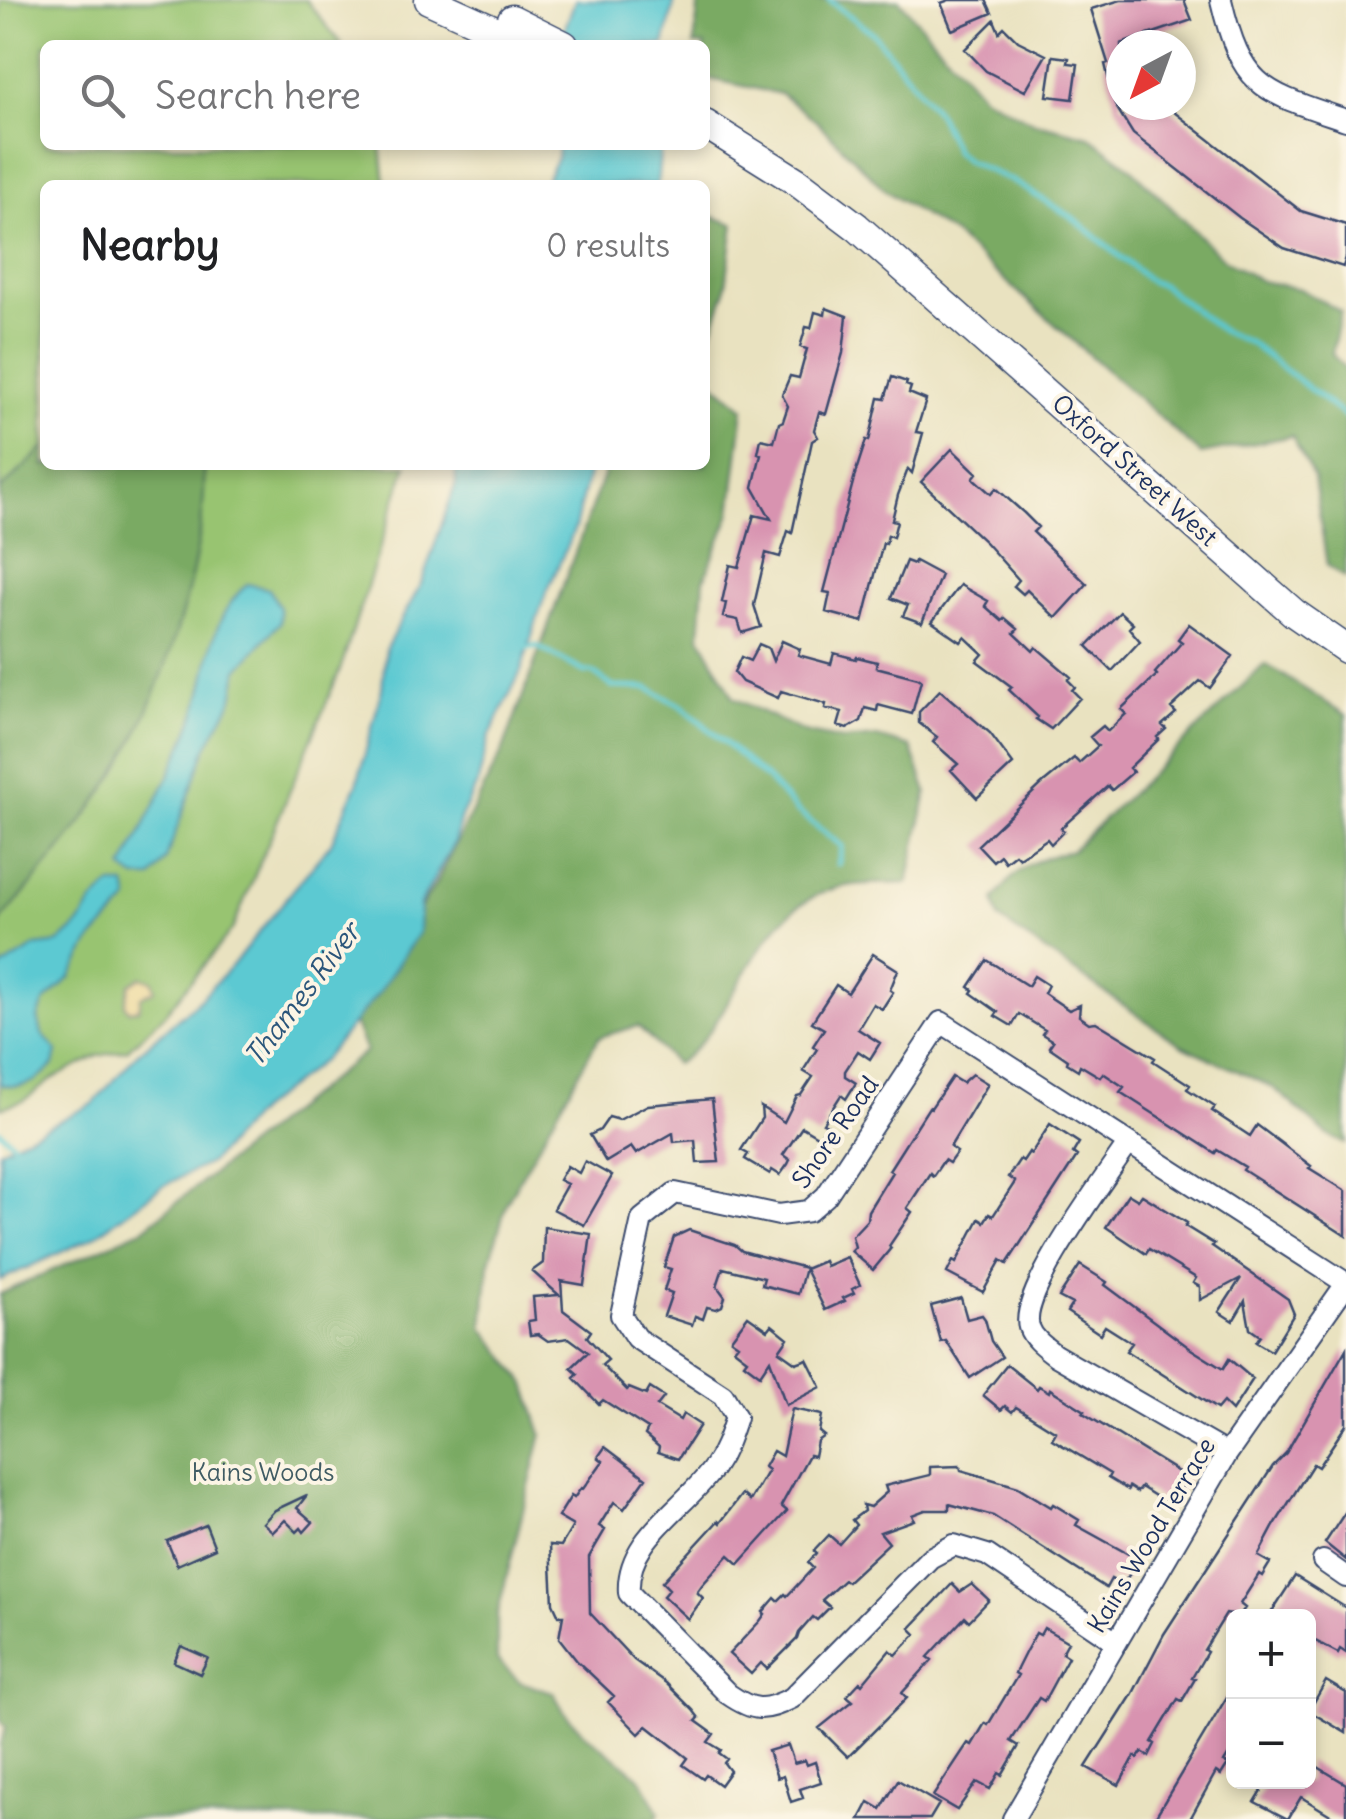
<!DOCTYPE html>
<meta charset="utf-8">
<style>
body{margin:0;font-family:Delius,sans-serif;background:#f2f2f2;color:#202124}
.controls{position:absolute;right:30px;bottom:30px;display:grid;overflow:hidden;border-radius:15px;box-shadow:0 5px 15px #0003}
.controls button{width:90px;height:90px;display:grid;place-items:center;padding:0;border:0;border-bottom:2px solid #e0e0e0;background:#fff;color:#202124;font:50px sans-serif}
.compass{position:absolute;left:1106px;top:30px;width:90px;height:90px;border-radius:50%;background:#fff;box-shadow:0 5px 15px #0003;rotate:221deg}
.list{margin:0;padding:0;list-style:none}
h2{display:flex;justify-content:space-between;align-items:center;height:130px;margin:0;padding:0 40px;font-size:42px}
h2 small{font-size:32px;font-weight:400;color:#757577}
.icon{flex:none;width:55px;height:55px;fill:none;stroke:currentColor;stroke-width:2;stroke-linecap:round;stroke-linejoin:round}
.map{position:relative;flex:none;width:1346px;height:1819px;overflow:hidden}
.search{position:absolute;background:#fff;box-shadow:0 5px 15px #0003;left:40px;top:40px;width:670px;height:110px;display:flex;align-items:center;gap:25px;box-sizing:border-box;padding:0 35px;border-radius:15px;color:#757577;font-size:38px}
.panel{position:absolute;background:#fff;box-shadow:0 5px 15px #0003;left:40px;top:180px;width:670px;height:290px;border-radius:15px}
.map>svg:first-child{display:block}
.green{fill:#98c471;stroke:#5a7a68;stroke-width:2.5}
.forest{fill:#7aaa63;stroke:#4a6c60;stroke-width:2.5}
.sand{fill:#eeda9e;stroke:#84847e;stroke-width:2.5}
.water{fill:#5cc9d2;stroke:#3c7c98;stroke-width:2.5}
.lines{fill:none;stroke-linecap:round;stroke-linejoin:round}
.stream{stroke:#5cc9d2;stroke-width:5}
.building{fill:#d893b0}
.minor-casing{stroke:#3a4a6d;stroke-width:24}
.major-casing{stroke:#3a4a6d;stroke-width:31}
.minor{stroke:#fff;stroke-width:20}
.major{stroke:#fff;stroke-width:28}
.labels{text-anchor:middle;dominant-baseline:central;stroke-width:8;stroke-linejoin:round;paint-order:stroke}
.street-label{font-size:25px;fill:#1b2f5e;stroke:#fcf5e5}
.park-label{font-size:25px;fill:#405c64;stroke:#fcf5e5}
.water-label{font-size:28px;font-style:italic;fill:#2b567b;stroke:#fcf5e5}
</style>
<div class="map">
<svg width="1346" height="1819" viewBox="0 0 1346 1819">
<rect width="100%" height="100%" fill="#fcf5e5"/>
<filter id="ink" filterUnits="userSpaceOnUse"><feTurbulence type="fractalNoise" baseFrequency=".01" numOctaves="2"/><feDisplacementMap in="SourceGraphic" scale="20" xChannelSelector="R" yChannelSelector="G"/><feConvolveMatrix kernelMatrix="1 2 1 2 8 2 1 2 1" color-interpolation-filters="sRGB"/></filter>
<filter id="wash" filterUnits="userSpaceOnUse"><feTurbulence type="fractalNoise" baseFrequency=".0048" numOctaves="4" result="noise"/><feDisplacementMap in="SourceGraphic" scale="40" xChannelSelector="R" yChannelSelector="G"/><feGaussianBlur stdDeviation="2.25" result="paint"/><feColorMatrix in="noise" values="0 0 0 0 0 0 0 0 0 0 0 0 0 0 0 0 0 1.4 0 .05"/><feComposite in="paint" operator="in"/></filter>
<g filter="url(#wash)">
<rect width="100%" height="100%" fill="#e9e2c0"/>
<path class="green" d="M 0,0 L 306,0 L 342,45 L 45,45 L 45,145 L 381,145 L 385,185 L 45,185 L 45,465 L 407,465 L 340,670 L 232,930 L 163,1016 L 127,1050 L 98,1056 L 54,1078 L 23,1101 L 0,1108 Z"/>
<path class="forest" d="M 699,0 L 899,0 L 983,96 L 1033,122 L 1089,136 L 1130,167 L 1223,259 L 1261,281 L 1300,289 L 1341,312 L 1332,354 L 1346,370 L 1346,578 L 1327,565 L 1314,478 L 1292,436 L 1201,454 L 954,235 L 886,191 L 816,121 L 781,94 L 705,78 L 705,45 L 694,45 Z
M 705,214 L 734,224 L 725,293 L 705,350 Z
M 705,375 L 744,408 L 731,513 L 704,580 L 700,636 L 734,698 L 804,732 L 843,740 L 877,737 L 911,747 L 927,792 L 908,883 C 888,884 866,883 846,886 C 781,897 756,957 725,1007 C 710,1031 700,1049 676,1064 L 638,1026 L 599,1037 L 507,1202 L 489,1265 L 483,1327 L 526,1384 L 542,1434 L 497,1616 L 497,1660 L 520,1682 L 553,1692 L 565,1713 L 584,1733 L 640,1777 L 659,1812 L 656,1819 L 0,1819 L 0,1745 L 6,1727 L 0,1720 L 0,1294 L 142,1230 L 366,1051 L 350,1013 L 366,996 L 437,881 L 503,750 L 607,465 L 705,465 Z
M 45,447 L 45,465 L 204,465 C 208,553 163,696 117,771 C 83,825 41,873 0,922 L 0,490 Z
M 1265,664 L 1346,715 L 1346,1144 L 1326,1134 L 1274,1088 L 1181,1045 L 999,919 L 994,900 C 1018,865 1032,861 1072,850 Z"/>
<path class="sand" d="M 141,977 L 153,981 L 155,990 L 141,997 L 139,1009 L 129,1011 L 125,1004 L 130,984 Z"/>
<path class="water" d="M 575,0 L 675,0 L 664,45 L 559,45 Z
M 558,145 L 661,145 L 657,185 L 543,185 L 557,158 Z
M 455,465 L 590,465 L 575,528 L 543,601 L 521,671 L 489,737 L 478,782 L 461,817 L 454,843 L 420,904 L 419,932 L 379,992 L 323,1060 L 258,1111 L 211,1162 L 161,1187 L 92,1238 L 0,1280 L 0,1150 L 93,1104 L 135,1056 L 199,1000 L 232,966 L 331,843 L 357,784 L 382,689 L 386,648 L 422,582 L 456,483 Z
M 247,584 L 269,589 L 280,608 L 280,622 L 238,670 L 233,699 L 205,750 L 166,859 L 152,878 L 136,878 L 123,869 C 147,818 177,766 196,712 C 214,663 204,626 247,584 Z
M 111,885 L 126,885 L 129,900 L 91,941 L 70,978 L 44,1002 L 38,1018 L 42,1034 L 57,1051 L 54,1065 C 39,1081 22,1091 0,1084 L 0,969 L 36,946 L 59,943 L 80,924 L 92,903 Z"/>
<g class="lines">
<path class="stream" d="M 829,0 L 873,33 L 938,114 L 956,152 L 967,161 L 1012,181 L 1072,217 L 1151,282 L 1162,285 L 1222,331 L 1250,343 L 1346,417
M 523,649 L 536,646 L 585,672 L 592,672 L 613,687 L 647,688 L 682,706 L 767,779 L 798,812 L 842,846 L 838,865
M 0,1131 L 13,1143"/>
</g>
<g id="blocks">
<path class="building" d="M 949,0 L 986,0 L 992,13 L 952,30 L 941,3 Z
M 1121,0 L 1184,0 L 1192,20 L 1121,44 L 1121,105 L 1165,105 L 1301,211 L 1346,225 L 1346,257 L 1343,267 L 1284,248 L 1240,218 L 1133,134 L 1115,105 L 1105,64 L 1108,63 L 1091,9 Z
M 994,20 L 999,32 L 1004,27 L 1018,41 L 1046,55 L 1025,91 L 986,71 L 965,49 Z
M 1053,56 L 1069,58 L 1068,63 L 1078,64 L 1073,99 L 1047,96 Z
M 826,308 L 847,316 L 843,353 L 826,414 L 819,412 L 814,430 L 818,437 L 812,441 L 792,533 L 788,531 L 780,557 L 766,553 L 754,605 L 761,627 L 742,633 L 738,620 L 723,617 L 726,603 L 722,602 L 730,565 L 739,567 L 754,515 L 771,519 L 753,487 L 761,454 L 758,453 L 761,439 L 774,442 L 779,423 L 783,421 L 788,406 L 782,395 L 790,376 L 799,378 L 807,349 L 800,347 L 806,327 L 811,328 L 815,312 L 825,315 Z
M 892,377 L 907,382 L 906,385 L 911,387 L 909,393 L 926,400 L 916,432 L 923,433 L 912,473 L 908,469 L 898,495 L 892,520 L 897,521 L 893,537 L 888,535 L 886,544 L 883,543 L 863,622 L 826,612 L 830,593 L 824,592 L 856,471 L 866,440 L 869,441 L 879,398 L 885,399 Z
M 952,449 L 977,473 L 973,478 L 991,494 L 996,488 L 1024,513 L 1038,527 L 1033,532 L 1087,584 L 1056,618 L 1027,590 L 1023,594 L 1014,586 L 1019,580 L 985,542 L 921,482 Z
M 906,561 L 914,564 L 915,561 L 941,575 L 922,623 L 903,616 L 908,605 L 891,598 Z
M 960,585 L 988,601 L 985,606 L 1002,621 L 1005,618 L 1018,629 L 1014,633 L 1033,651 L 1036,647 L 1071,677 L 1068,680 L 1075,687 L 1072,690 L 1080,698 L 1051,729 L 1036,719 L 1038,717 L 1009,690 L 1012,687 L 977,661 L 983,654 L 965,637 L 961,642 L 932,622 Z
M 1120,612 L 1133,624 L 1129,628 L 1140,641 L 1112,671 L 1087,646 Z
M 1189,624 L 1233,656 L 1210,688 L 1200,681 L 1171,708 L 1176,713 L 1162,725 L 1166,729 L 1157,737 L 1159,739 L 1129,768 L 1133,772 L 1112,790 L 1108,786 L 1061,828 L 1064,831 L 1051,844 L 1047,839 L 1019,858 L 1015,854 L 1005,862 L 1000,855 L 993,861 L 978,845 L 1041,785 L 1074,758 L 1079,763 L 1098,746 L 1090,737 L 1103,726 L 1108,731 L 1126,714 L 1121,709 L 1157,675 L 1155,673 L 1182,642 L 1178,639 Z
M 782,641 L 800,649 L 798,655 L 831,664 L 834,653 L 856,659 L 857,657 L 877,662 L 876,667 L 918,678 L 921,680 L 912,714 L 878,705 L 877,711 L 865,708 L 861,721 L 847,729 L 838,726 L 842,712 L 825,708 L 826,704 L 781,691 L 778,698 L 742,682 L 734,672 L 741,657 L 750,661 L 759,644 L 768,648 L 773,661 Z
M 940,690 L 990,733 L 1013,764 L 977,798 L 951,770 L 958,764 L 933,742 L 937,737 L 919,723 L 919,712 Z
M 873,954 L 898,970 L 890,990 L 893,992 L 882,1009 L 873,1004 L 858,1029 L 880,1043 L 870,1059 L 858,1051 L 845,1071 L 845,1076 L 856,1083 L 846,1099 L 841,1095 L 823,1123 L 827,1125 L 819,1137 L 802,1127 L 783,1155 L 790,1160 L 788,1164 L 780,1175 L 772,1170 L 770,1174 L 745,1159 L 748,1154 L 741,1150 L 762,1118 L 761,1107 L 784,1122 L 797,1096 L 801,1095 L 813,1077 L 803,1071 L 817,1049 L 813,1046 L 824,1029 L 812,1022 L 836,985 L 848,993 Z
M 987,960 L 1028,986 L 1034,976 L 1048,985 L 1044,993 L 1069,1010 L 1080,1005 L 1079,1016 L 1089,1023 L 1096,1022 L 1155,1058 L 1153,1061 L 1190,1085 L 1187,1089 L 1215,1107 L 1212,1111 L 1250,1136 L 1257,1125 L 1311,1166 L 1309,1168 L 1346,1191 L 1346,1236 L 1243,1170 L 1245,1167 L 1217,1150 L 1215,1153 L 1120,1092 L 1124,1087 L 1103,1073 L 1100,1077 L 1080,1065 L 1078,1070 L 1067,1063 L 1068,1060 L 1049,1047 L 1053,1041 L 1042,1034 L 1045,1030 L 1019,1014 L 1012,1026 L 995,1016 L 998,1012 L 971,993 L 973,990 L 969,987 Z
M 972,1074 L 988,1084 L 950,1147 L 957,1152 L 949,1163 L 944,1160 L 933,1176 L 930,1173 L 907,1208 L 912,1212 L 889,1246 L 891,1248 L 873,1270 L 851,1251 L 855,1247 L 852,1236 L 867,1220 L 868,1211 L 892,1172 L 889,1170 L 929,1107 L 931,1108 L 952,1077 L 962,1083 Z
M 712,1099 L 719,1162 L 697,1163 L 695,1140 L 674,1142 L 673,1133 L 636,1154 L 631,1147 L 606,1162 L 590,1135 L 600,1130 L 609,1117 L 619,1120 L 648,1105 Z
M 1050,1124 L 1079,1143 L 1073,1153 L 1077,1156 L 1007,1264 L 1001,1260 L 983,1292 L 947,1273 L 953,1261 L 956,1263 L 979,1219 L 984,1222 L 989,1214 L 993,1216 L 1015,1182 L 1008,1177 L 1020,1159 L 1023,1161 L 1029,1152 L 1031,1154 Z
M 585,1161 L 612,1176 L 584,1225 L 553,1209 L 567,1184 L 559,1180 L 567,1166 L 579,1173 Z
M 1128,1194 L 1138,1200 L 1142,1195 L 1187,1223 L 1185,1226 L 1214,1244 L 1212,1246 L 1288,1299 L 1294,1314 L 1271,1351 L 1256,1342 L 1260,1336 L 1250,1329 L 1245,1301 L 1233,1321 L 1219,1312 L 1241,1278 L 1200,1300 L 1200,1287 L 1193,1283 L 1196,1278 L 1149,1249 L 1146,1254 L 1106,1227 Z
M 544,1227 L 591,1234 L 584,1285 L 561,1281 L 563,1310 L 591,1331 L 587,1337 L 608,1360 L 602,1365 L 627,1390 L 629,1388 L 646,1395 L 650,1388 L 664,1397 L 657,1406 L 680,1420 L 683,1414 L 700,1425 L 678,1459 L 658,1452 L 659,1447 L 645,1435 L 648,1429 L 603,1400 L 599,1404 L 574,1378 L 578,1374 L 571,1368 L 588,1352 L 569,1338 L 548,1341 L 538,1334 L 530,1335 L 528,1321 L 535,1320 L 533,1297 L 559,1295 L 532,1271 L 543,1263 Z
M 689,1230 L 735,1245 L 742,1251 L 805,1268 L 798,1294 L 762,1285 L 764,1278 L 723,1268 L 717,1286 L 725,1297 L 722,1306 L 716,1309 L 707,1307 L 703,1319 L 695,1316 L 692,1325 L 664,1316 L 672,1293 L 664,1290 L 671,1269 L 664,1267 L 674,1237 Z
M 847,1257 L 860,1285 L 852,1289 L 854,1293 L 843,1298 L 845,1301 L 825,1310 L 805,1269 L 824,1261 L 826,1266 Z
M 1080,1265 L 1107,1282 L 1105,1285 L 1191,1349 L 1223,1369 L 1229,1359 L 1253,1379 L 1232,1411 L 1223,1402 L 1217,1409 L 1126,1351 L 1132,1343 L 1105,1326 L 1100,1334 L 1067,1312 L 1072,1304 L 1059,1297 Z
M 961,1298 L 967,1319 L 982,1315 L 985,1319 L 991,1341 L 1002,1357 L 970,1378 L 946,1341 L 941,1342 L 931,1306 Z
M 748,1316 L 768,1330 L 772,1325 L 788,1338 L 779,1351 L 796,1363 L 807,1359 L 821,1387 L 786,1405 L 770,1360 L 760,1375 L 744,1363 L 747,1359 L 734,1349 L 738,1344 L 731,1339 Z
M 1346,1349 L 1346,1425 L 1318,1467 L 1313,1464 L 1274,1526 L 1258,1556 L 1270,1563 L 1262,1576 L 1259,1574 L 1240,1604 L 1245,1608 L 1239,1616 L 1226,1614 L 1204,1650 L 1207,1652 L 1192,1678 L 1195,1679 L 1182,1701 L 1178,1699 L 1152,1742 L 1155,1744 L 1149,1756 L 1142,1752 L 1138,1758 L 1135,1756 L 1119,1785 L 1086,1767 L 1132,1695 L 1164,1634 L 1273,1466 L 1286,1453 Z
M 1007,1365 L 1037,1389 L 1039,1386 L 1049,1392 L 1050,1389 L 1085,1411 L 1083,1413 L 1188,1478 L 1171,1506 L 1141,1487 L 1137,1492 L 1129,1487 L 1128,1490 L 1108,1478 L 1110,1474 L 1052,1439 L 1056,1432 L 1016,1407 L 1012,1412 L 1005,1406 L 1001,1410 L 983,1395 Z
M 792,1409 L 822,1415 L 819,1432 L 824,1436 L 817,1441 L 814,1456 L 809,1455 L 781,1506 L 787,1511 L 739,1564 L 729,1555 L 702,1585 L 697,1592 L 703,1598 L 688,1619 L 663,1596 L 669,1589 L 662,1582 L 718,1521 L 720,1523 L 742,1494 L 750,1501 L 768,1470 L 764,1467 L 773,1451 L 782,1456 Z
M 605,1447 L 646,1478 L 624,1509 L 614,1502 L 599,1526 L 605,1530 L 589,1557 L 590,1613 L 634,1660 L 666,1683 L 693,1710 L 699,1718 L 696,1721 L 714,1734 L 708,1742 L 721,1750 L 719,1753 L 727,1759 L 724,1763 L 730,1771 L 720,1785 L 706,1775 L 703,1779 L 683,1765 L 688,1758 L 647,1726 L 639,1734 L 608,1702 L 614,1696 L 577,1661 L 559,1638 L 563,1616 L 559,1616 L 553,1603 L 550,1545 L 561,1546 L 573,1526 L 558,1517 L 571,1496 L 574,1498 L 581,1488 L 583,1489 L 603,1461 L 598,1457 Z
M 960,1466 L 961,1470 L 1018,1487 L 1051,1507 L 1053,1504 L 1079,1520 L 1076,1525 L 1139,1560 L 1125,1581 L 1119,1578 L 1117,1582 L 1111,1579 L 1106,1588 L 993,1516 L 949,1504 L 949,1510 L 925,1510 L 912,1515 L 914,1520 L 880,1532 L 889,1543 L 847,1582 L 844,1580 L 822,1600 L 830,1607 L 817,1620 L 813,1617 L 799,1633 L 797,1639 L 767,1669 L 761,1663 L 751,1674 L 729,1654 L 760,1621 L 765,1614 L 763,1612 L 775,1598 L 778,1601 L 785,1594 L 787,1596 L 813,1568 L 808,1563 L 816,1553 L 814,1551 L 829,1535 L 839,1544 L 856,1525 L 852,1520 L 864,1511 L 863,1505 L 870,1507 L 887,1492 L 885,1486 L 930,1475 L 930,1467 Z
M 307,1495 L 297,1508 L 313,1522 L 304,1532 L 301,1528 L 297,1532 L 285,1520 L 273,1532 L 263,1523 L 275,1510 Z
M 1346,1511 L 1346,1560 L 1325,1543 Z
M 206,1525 L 215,1548 L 177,1565 L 167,1541 Z
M 1295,1576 L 1346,1608 L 1346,1653 L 1340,1649 L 1338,1653 L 1308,1637 L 1308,1616 L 1269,1616 Z
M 952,1584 L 960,1592 L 972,1584 L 989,1600 L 969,1621 L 965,1617 L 928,1657 L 932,1660 L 902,1693 L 907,1698 L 848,1757 L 819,1728 L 853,1701 L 847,1696 L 860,1682 L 862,1684 L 890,1650 L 896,1655 L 916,1634 L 910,1628 Z
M 1044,1628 L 1068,1642 L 1062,1653 L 1068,1657 L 1044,1701 L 1039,1698 L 1011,1741 L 1019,1746 L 1002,1775 L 999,1773 L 990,1789 L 977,1782 L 957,1810 L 933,1796 L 968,1743 L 972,1745 L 985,1723 L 988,1725 L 1018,1675 L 1015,1673 L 1026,1651 L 1036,1633 L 1040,1635 Z
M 181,1646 L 208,1658 L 200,1674 L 174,1662 Z
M 1326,1681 L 1346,1693 L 1346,1733 L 1309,1711 Z
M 1234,1685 L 1234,1746 L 1224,1762 L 1228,1764 L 1221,1775 L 1216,1772 L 1190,1819 L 1154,1819 Z
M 788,1745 L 794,1763 L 805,1760 L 807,1765 L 815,1762 L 821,1782 L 800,1789 L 803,1798 L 791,1802 L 783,1776 L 777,1778 L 768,1751 Z
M 1308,1761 L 1346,1784 L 1346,1819 L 1337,1819 L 1301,1797 L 1288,1819 L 1255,1802 L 1267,1782 L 1308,1782 Z
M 898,1780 L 939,1804 L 930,1819 L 860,1819 L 869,1802 L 881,1809 Z"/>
</g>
</g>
<g filter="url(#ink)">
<use href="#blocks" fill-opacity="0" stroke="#3a4a6d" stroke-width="2.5"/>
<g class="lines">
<g class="minor-casing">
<path id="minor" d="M 1221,0 C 1242,90 1264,92 1346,120
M 1128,1144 C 1107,1176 1018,1293 1029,1327 C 1033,1339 1045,1347 1055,1355 L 1227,1454
M 1323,1561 L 1346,1577
M 1116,1642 L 987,1555 L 954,1545 L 930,1558 L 792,1698 C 764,1712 754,1712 728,1694 L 629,1593 C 625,1538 686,1508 714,1467 C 725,1451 730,1435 736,1417 L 723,1395 L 636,1338 L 621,1315 L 642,1219 L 675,1193 L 779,1215 L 809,1211 L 826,1196 L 941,1022 L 1346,1283
M 1013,1819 L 1227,1454 L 1346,1284"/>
</g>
<g class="major-casing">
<path id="major" d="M 429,0 L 528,45
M 512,19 L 564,45
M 705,124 L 796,181 L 857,227 L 1294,613 L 1346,649"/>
</g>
<use href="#minor" class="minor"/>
<use href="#major" class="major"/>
</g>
</g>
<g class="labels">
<g class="street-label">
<text transform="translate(1135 470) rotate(42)">Oxford Street West</text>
<text transform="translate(835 1132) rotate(-55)">Shore Road</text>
<text transform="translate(1151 1535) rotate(-59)">Kains Wood Terrace</text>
</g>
<g class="park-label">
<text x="263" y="1472">Kains Woods</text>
</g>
<g class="water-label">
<text transform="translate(302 994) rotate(-53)">Thames River</text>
</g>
</g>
</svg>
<div class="controls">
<button>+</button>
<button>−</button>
</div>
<svg class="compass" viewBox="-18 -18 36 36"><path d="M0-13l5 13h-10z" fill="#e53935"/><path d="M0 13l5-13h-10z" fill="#757577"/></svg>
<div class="search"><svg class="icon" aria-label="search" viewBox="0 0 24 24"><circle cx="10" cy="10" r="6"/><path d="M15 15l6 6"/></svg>Search here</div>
<section class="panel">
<h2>Nearby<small>0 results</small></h2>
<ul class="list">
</ul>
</section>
</div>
